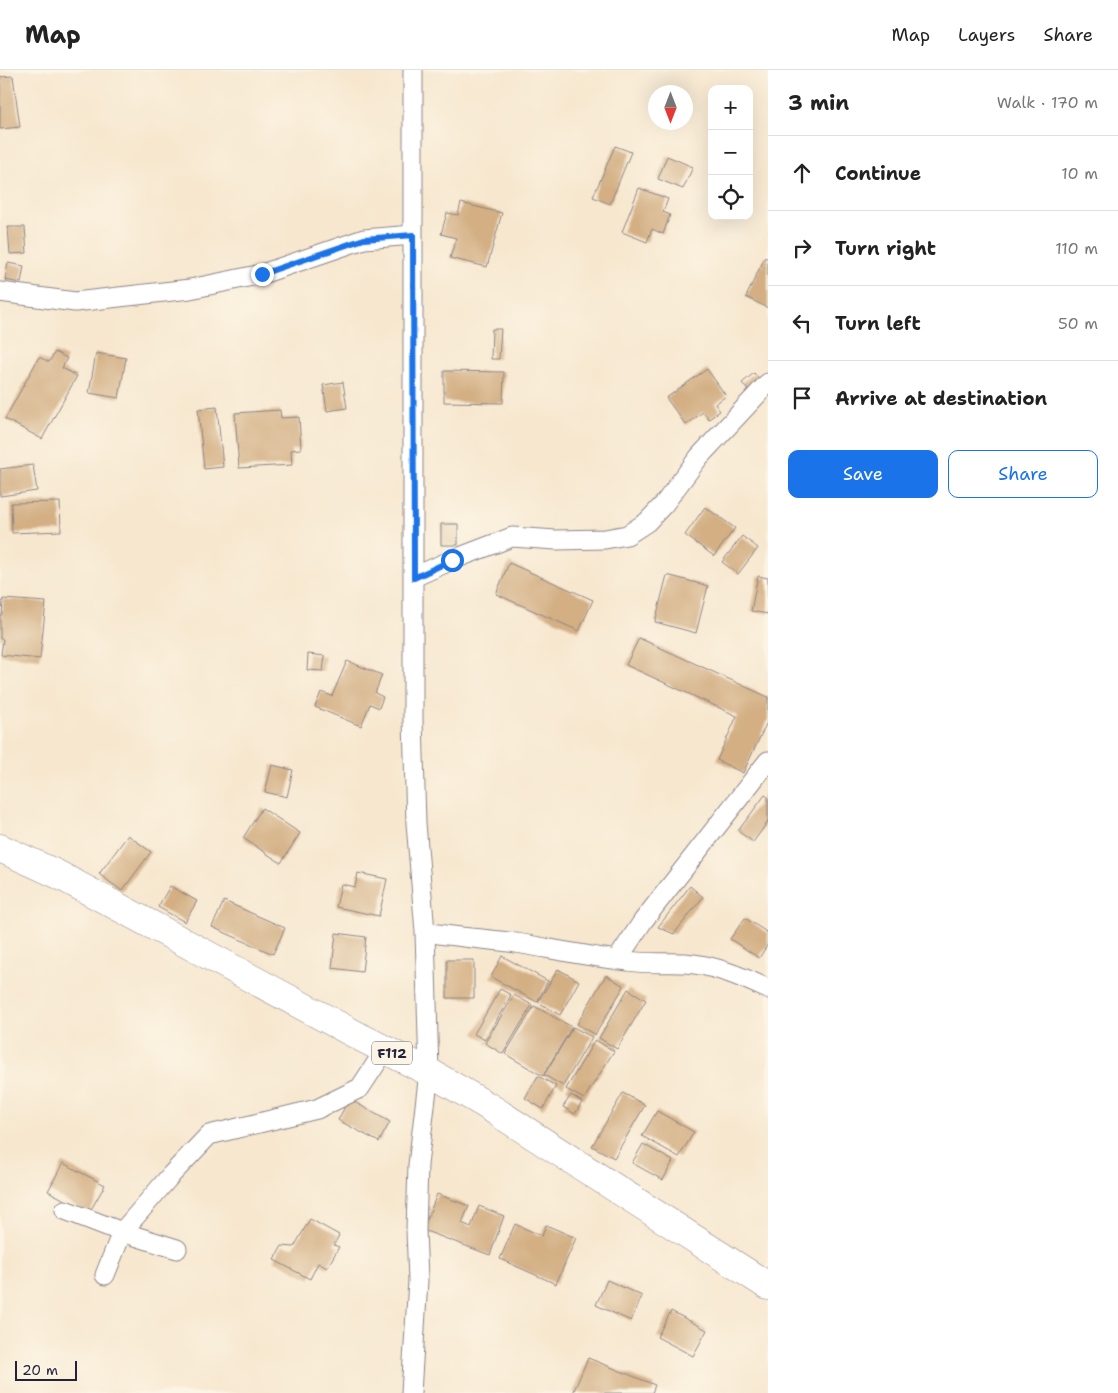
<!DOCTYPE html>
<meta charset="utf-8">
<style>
body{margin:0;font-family:"Shantell Sans",sans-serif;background:#f6f6f6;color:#222}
.controls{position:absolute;right:15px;top:15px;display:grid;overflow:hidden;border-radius:10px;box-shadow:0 5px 20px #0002}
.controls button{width:45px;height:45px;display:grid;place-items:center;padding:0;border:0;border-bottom:1px solid #e0e0e0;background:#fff;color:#222;font:25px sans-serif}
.compass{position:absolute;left:648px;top:15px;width:45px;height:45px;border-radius:50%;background:#fff;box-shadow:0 5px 20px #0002;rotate:180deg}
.scale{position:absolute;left:15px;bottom:12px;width:62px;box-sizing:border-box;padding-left:5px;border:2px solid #22223b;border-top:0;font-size:14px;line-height:18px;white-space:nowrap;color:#22223b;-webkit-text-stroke:4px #fcf5e5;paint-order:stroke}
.stop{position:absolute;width:15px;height:15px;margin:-11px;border:4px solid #1a73e8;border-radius:50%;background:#fff}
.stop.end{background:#1a73e8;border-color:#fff;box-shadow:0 1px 5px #0008}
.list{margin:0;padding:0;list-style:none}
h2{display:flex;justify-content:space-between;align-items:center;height:65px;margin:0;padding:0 20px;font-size:21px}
h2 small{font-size:16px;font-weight:400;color:#767676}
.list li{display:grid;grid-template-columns:32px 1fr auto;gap:15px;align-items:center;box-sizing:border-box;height:75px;padding:0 20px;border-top:1px solid #e0e0e0}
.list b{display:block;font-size:19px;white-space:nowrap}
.list em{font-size:16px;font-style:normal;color:#767676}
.actions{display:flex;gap:10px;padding:15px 20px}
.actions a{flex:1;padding:11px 0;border:1px solid #1a73e8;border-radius:10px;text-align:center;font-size:18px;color:#1a73e8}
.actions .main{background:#1a73e8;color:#fff}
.icon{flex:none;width:28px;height:28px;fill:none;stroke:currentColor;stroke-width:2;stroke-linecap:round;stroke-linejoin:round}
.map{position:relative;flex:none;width:768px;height:1323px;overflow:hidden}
header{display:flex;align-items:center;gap:30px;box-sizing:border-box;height:70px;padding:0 25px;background:#fff;border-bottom:1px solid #e0e0e0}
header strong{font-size:24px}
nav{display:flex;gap:28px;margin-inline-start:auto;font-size:18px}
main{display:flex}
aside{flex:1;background:#fff}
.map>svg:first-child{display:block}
.building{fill:#d3af83}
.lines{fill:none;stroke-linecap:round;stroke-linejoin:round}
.street-casing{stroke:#8c8485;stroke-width:21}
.primary-casing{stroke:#8c8485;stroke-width:29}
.street{stroke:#fff;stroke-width:19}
.primary{stroke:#fff;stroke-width:28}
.route{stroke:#1a73e8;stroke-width:6}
.labels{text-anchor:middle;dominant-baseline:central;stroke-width:5;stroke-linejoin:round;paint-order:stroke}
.shield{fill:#fcf5e5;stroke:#63616e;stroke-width:1}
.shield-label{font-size:14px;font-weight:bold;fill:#22223b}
</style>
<header>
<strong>Map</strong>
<nav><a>Map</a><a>Layers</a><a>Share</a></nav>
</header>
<main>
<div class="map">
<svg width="768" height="1323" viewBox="0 0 768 1323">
<rect width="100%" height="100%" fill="#fcf5e5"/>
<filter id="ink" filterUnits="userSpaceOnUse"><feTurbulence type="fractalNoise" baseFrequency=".02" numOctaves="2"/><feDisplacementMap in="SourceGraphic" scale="10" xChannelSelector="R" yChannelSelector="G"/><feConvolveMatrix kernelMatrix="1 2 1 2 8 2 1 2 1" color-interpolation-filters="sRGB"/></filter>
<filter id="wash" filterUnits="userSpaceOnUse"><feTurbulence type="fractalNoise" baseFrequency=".0096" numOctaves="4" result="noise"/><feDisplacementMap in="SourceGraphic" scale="20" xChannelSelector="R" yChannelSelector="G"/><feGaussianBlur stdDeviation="1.12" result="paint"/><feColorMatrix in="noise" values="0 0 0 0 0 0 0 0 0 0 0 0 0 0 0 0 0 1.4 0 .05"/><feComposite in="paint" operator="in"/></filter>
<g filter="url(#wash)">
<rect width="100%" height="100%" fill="#f7e7cf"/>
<g id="blocks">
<path class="building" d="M 13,6 L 20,57 L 0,59 L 0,7 Z
M 615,76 L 631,82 L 610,134 L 593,127 Z
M 667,86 L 693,97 L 683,119 L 658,109 Z
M 639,118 L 668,129 L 663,142 L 670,145 L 663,164 L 652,159 L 647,172 L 622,162 Z
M 461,133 L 502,143 L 487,197 L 450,188 L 456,168 L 441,164 L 447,143 L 458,145 Z
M 8,157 L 25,157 L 27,183 L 10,184 Z
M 765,187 L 768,189 L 768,238 L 746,227 Z
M 8,193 L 24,196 L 21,213 L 5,210 Z
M 492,259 L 501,259 L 499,289 L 491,289 Z
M 55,282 L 67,288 L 62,298 L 77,306 L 42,369 L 5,349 L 39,287 L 49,292 Z
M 96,283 L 126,288 L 119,328 L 89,323 Z
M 707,299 L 726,326 L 715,334 L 720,341 L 709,349 L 703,342 L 686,355 L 666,328 Z
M 444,301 L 504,302 L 503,333 L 444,332 Z
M 754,303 L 760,311 L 749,321 L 742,313 Z
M 343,312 L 347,338 L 327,341 L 323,315 Z
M 217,337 L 223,397 L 204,399 L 198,339 Z
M 280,340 L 281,348 L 299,347 L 301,379 L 291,380 L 292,395 L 239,398 L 235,343 Z
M 33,395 L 37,421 L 0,426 L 0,399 Z
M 60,432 L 61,461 L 12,463 L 11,433 Z
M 705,437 L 735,458 L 714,486 L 685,465 Z
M 441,454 L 458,454 L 458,475 L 441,475 Z
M 742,466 L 758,478 L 738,504 L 722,492 Z
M 509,493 L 593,530 L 579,561 L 496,524 Z
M 667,505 L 708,516 L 696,563 L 655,552 Z
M 758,506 L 768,508 L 768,544 L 751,541 Z
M 3,529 L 46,532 L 40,589 L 1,585 L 3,569 L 0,569 L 0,545 L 2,545 Z
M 639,568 L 768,627 L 768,650 L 743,703 L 717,690 L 737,646 L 626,595 Z
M 308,584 L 325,586 L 323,601 L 307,600 Z
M 347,591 L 382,605 L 375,623 L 383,627 L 379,638 L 370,634 L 361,656 L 315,637 L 321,622 L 332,626 Z
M 272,695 L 293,700 L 287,727 L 265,722 Z
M 765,725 L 768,727 L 768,752 L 753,772 L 738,761 Z
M 262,738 L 300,763 L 281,793 L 243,768 Z
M 128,765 L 151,782 L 122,821 L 99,804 Z
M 358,803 L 387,809 L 379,846 L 336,837 L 341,814 L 355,817 Z
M 170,816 L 197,831 L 185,852 L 158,837 Z
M 690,816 L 703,827 L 674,864 L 658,857 Z
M 224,831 L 285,858 L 273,884 L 212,857 Z
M 745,848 L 768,863 L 768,874 L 759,888 L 730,869 Z
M 336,863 L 366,867 L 362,902 L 332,898 Z
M 502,886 L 548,911 L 537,932 L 491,907 Z
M 447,890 L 474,890 L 474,928 L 447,928 Z
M 558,899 L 579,911 L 560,945 L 538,932 Z
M 606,905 L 624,916 L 595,965 L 577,954 Z
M 500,919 L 511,925 L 485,970 L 474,964 Z
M 628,919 L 646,930 L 617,979 L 599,968 Z
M 514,925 L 532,935 L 503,984 L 485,973 Z
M 534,936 L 572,957 L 543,1006 L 505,984 Z
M 573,957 L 592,967 L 563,1016 L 544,1005 Z
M 595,970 L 614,981 L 584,1029 L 566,1019 Z
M 538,1006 L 556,1016 L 543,1039 L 525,1028 Z
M 623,1023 L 645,1035 L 614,1088 L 592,1076 Z
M 571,1025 L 582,1032 L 575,1044 L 563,1037 Z
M 349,1029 L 390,1052 L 379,1072 L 338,1050 Z
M 657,1041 L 694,1062 L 679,1087 L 642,1066 Z
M 643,1074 L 673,1091 L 663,1110 L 632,1093 Z
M 63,1093 L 105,1115 L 89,1143 L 48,1121 Z
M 437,1124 L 469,1136 L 462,1153 L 471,1157 L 479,1136 L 504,1146 L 490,1185 L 423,1160 Z
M 310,1149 L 339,1165 L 334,1175 L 339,1177 L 327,1198 L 318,1193 L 310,1209 L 274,1190 L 282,1176 L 294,1177 Z
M 515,1154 L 542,1166 L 546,1155 L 576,1168 L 556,1214 L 500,1189 Z
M 607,1210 L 642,1226 L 631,1251 L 596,1235 Z
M 671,1241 L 707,1260 L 693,1286 L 657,1267 Z
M 588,1288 L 655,1315 L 652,1323 L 573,1323 Z"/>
</g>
</g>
<g filter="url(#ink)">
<use href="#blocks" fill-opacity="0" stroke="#8c8485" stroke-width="1"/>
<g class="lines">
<g class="street-casing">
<path id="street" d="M 0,222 L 75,232 L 190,219 L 262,204 L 364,169 L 413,165
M 414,507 L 452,490 L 512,467 L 556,470 L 605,469 L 627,465 L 647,452 L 664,434 L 699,387 L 768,313
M 425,862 C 455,867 486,869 516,873 C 553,879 590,887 628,891 C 647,894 666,892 685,893 C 714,895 742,907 768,919
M 617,890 L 643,851 L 768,691
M 65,1140 L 122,1162 L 177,1179
M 105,1205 L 122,1162 L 171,1105 L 209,1065 L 317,1039 L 360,1018 L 385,980
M 411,1323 L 418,1210 L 416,1160 L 418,1095 L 429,1002 L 425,862 L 416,753 L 413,650 L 413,0"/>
</g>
<g class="primary-casing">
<path id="primary" d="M 0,778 L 57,804 L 362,968 L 429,1002 L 486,1035 L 768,1216"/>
</g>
<use href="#street" class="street"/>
<use href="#primary" class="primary"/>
</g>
</g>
<g class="lines" filter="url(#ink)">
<path class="route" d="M 262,204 L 364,169 L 413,165 L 414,508 L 452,490"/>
</g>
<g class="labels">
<rect class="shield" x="372" y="971.5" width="40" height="23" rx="4"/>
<g class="shield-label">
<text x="392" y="983">F112</text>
</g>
</g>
</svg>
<div class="controls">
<button>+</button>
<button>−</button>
<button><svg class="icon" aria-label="locate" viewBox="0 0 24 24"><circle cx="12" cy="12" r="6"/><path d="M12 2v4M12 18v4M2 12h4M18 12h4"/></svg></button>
</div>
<svg class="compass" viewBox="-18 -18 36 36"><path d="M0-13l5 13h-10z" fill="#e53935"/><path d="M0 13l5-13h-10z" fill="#767676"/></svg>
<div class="scale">20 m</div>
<div class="stop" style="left:452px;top:490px"></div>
<div class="stop end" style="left:262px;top:204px"></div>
</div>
<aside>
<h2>3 min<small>Walk · 170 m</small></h2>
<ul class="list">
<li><svg class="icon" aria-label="ahead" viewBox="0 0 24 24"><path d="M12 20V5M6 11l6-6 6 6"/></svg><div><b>Continue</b></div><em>10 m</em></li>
<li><svg class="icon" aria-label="right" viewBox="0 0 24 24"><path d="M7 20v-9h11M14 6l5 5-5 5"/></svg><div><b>Turn right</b></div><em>110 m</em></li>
<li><svg class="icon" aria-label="left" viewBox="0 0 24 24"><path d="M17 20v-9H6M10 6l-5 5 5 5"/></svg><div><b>Turn left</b></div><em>50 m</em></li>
<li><svg class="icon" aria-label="arrive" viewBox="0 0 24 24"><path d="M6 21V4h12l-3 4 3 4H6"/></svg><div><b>Arrive at destination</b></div></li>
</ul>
<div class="actions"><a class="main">Save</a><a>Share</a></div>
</aside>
</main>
